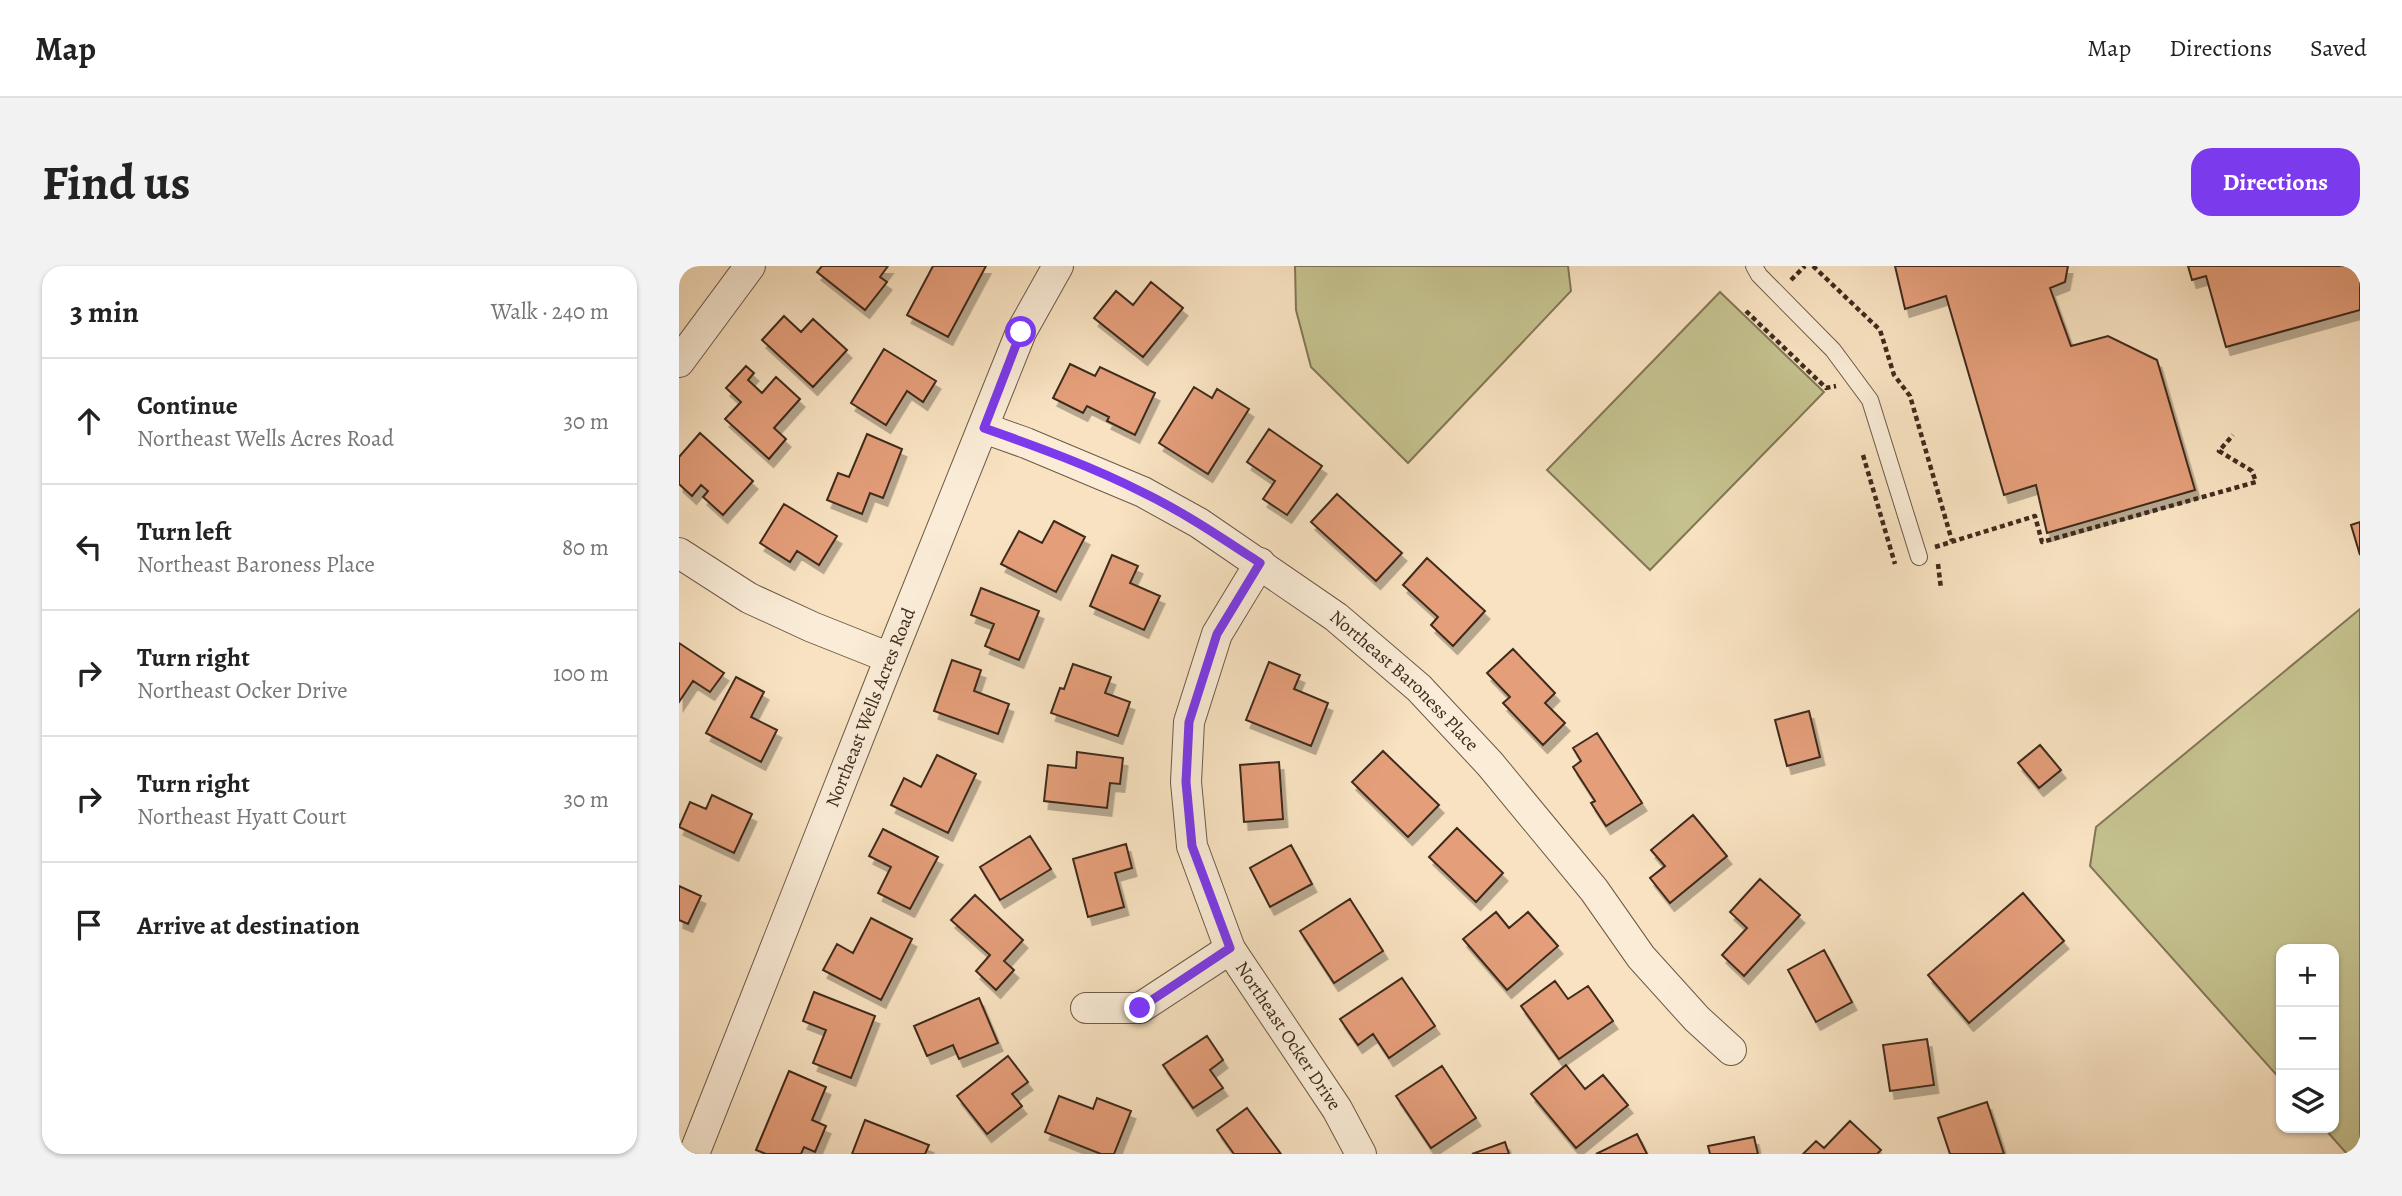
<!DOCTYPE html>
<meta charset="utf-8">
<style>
body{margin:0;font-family:Alegreya,serif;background:#f2f2f2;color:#222}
.controls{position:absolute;right:21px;bottom:21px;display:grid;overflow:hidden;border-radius:14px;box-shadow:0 2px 5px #0004}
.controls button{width:63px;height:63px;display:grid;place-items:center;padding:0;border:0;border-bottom:2px solid #e0e0e0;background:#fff;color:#222;font:35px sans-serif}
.stop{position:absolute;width:21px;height:21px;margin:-16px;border:5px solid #7c3aed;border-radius:50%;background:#fff}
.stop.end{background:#7c3aed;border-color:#fff;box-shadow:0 2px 7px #0008}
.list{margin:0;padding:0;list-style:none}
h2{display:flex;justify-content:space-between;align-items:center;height:91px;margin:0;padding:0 28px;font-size:30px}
h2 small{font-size:23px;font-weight:400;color:#767676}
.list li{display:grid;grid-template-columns:46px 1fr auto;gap:21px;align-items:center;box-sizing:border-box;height:126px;padding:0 28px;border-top:2px solid #e0e0e0}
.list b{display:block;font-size:26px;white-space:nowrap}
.list p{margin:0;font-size:23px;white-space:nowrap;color:#767676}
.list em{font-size:23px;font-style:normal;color:#767676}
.icon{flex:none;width:38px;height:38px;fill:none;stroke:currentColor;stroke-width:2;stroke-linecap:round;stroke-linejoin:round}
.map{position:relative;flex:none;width:1681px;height:888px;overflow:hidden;border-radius:21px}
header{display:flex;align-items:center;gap:42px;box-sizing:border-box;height:98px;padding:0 35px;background:#fff;border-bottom:2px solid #e0e0e0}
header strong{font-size:33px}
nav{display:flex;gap:38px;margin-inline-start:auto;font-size:24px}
.intro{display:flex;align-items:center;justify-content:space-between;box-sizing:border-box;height:168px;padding:0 42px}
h1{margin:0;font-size:49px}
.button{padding:18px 32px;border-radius:21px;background:#7c3aed;color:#fff;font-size:24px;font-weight:700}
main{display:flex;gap:42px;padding:0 42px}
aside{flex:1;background:#fff;border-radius:21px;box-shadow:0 2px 5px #0004}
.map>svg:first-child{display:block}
.green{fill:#c4c18e;stroke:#827656;stroke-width:2}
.building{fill:#e49e7a;stroke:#3f2b1d;stroke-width:2;filter:url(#shadow)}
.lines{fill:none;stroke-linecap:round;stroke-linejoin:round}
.service-casing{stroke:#6d5946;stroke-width:18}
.minor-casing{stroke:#6d5946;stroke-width:32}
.path{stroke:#3f2b1d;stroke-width:4.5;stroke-dasharray:5 3.5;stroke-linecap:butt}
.service{stroke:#faecd7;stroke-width:16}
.minor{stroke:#faecd7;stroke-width:30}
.route{stroke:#7c3aed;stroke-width:9}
.labels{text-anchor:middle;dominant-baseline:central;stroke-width:6;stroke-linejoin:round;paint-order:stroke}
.street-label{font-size:19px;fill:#3f2b1d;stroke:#faecd7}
</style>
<header>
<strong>Map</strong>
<nav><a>Map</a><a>Directions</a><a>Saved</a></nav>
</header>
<div class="intro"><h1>Find us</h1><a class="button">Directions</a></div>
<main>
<aside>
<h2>3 min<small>Walk · 240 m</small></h2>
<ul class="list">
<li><svg class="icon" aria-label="ahead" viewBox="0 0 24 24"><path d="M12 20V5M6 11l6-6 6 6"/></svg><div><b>Continue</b><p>Northeast Wells Acres Road</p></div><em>30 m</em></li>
<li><svg class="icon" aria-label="left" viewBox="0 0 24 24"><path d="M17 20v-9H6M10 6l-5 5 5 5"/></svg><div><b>Turn left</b><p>Northeast Baroness Place</p></div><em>80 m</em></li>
<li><svg class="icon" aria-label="right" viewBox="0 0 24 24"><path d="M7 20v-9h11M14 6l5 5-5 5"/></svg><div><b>Turn right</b><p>Northeast Ocker Drive</p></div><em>100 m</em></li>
<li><svg class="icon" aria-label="right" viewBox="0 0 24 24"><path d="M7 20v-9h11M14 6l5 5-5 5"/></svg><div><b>Turn right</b><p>Northeast Hyatt Court</p></div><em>30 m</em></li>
<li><svg class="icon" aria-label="arrive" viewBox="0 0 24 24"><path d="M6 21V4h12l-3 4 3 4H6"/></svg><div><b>Arrive at destination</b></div></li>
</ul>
</aside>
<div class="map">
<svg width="1681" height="888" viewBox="0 0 1681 888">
<defs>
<filter id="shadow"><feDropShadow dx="4.5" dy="8" stdDeviation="0" flood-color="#0004"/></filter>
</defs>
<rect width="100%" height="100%" fill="#f8e2c1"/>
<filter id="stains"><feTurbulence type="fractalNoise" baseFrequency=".00286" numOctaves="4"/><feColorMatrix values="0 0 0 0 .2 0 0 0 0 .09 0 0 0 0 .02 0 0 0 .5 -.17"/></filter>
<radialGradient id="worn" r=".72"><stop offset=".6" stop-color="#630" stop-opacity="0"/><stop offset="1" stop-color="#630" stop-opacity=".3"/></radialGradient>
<path class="green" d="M 616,0 L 889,0 L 892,25 L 729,197 L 632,101 L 617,44 Z
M 1041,26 L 1145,126 L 971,304 L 868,204 Z
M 1681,343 L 1681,888 L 1668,888 L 1645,862 L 1655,862 L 1655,683 L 1602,683 L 1602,814 L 1411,600 L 1417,561 Z"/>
<path class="building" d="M 143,0 L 209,0 L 201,11 L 208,16 L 186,44 L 138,6 Z
M 254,0 L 307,0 L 269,71 L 228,49 Z
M 1216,0 L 1389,0 L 1386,16 L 1371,22 L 1392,80 L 1429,70 L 1478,94 L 1516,224 L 1368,267 L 1357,219 L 1325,229 L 1267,30 L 1226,43 Z
M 1509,0 L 1681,0 L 1681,44 L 1547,81 L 1527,10 L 1513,14 Z
M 472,16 L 504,42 L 464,91 L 415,52 L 437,25 L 454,39 Z
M 105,50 L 122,66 L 134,53 L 168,84 L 134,121 L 83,74 Z
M 205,83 L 257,115 L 244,136 L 228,125 L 207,159 L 172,137 Z
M 391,98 L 416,110 L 421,101 L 476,127 L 456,169 L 428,155 L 430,151 L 408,140 L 404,147 L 374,132 Z
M 67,100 L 75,107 L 69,114 L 83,127 L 97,111 L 121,133 L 95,162 L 107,173 L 90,193 L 46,153 L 62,136 L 47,122 Z
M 515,121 L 533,132 L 538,123 L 570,143 L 529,208 L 480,177 Z
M 590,163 L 643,200 L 608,249 L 584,233 L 596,215 L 568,196 Z
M 21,167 L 74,215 L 44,249 L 24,231 L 29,225 L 22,219 L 13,230 L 0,218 L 0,191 Z
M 188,168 L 223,183 L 204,232 L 191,227 L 183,248 L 148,234 L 159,207 L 170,211 Z
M 658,228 L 723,287 L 697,315 L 632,256 Z
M 105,238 L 158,270 L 140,299 L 118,285 L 111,296 L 81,277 Z
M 375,255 L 406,271 L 377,326 L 322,298 L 340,265 L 363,277 Z
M 1681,256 L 1681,289 L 1672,259 Z
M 433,289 L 459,300 L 451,317 L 481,330 L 465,364 L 411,340 Z
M 748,292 L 806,345 L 774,380 L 752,359 L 759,351 L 724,319 Z
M 302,322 L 360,345 L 340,394 L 306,380 L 315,358 L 292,349 Z
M 0,377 L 45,407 L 31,426 L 14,415 L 0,436 Z
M 834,383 L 876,427 L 866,437 L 886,457 L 864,479 L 824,437 L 831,431 L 808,407 Z
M 273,394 L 302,404 L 295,425 L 330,438 L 319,468 L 255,445 Z
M 590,396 L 621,409 L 615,423 L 649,437 L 632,480 L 567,454 Z
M 394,398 L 432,411 L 426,427 L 451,436 L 439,470 L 372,447 L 381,422 L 385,423 Z
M 57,411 L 85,426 L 72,451 L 98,464 L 82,496 L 27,467 Z
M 1130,445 L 1141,491 L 1108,500 L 1096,454 Z
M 918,467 L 963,537 L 927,560 L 912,537 L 916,535 L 894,501 L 902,495 L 894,482 Z
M 1361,479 L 1382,504 L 1360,522 L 1339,497 Z
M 704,485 L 760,539 L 729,571 L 673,516 Z
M 398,486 L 444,492 L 441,518 L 431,517 L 428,542 L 365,535 L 369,499 L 397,502 Z
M 258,489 L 297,508 L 269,567 L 212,539 L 225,512 L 242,521 Z
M 600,496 L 604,553 L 565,556 L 561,499 Z
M 33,529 L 73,548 L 55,587 L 0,561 L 11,536 L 27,543 Z
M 1014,549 L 1048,590 L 991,637 L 971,612 L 986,600 L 972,584 Z
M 778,562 L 824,607 L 797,636 L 750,591 Z
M 204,563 L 259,591 L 231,643 L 199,627 L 212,601 L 190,590 Z
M 351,570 L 372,603 L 321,634 L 301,601 Z
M 447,578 L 453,602 L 436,607 L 445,641 L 409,651 L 394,593 Z
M 612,579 L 633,618 L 591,641 L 571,602 Z
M 1081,613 L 1121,649 L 1065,710 L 1043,689 L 1068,662 L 1051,646 Z
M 0,620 L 22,630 L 9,658 L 0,654 Z
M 1344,627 L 1385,675 L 1290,757 L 1249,709 Z
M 296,629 L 344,674 L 325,695 L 335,704 L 317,724 L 297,705 L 311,689 L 272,654 Z
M 671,633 L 704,685 L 655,717 L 621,665 Z
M 817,646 L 830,662 L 849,646 L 879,680 L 828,724 L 784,673 Z
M 192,652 L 233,673 L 202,734 L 144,704 L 158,678 L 174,687 Z
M 1145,684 L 1173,736 L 1137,756 L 1109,704 Z
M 723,712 L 756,760 L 710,792 L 694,768 L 679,779 L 661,753 Z
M 876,715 L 889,733 L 909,720 L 934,755 L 880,793 L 842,740 Z
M 135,726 L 196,750 L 172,812 L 134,797 L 147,764 L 124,755 Z
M 300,732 L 319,777 L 280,793 L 274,779 L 248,790 L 235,760 Z
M 528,770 L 544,794 L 531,804 L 544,822 L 514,842 L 484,799 Z
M 1248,773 L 1255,819 L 1211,825 L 1204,779 Z
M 329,790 L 349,816 L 333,828 L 343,840 L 308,868 L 278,830 Z
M 887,799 L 906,823 L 924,809 L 949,839 L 897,882 L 852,828 Z
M 763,800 L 797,852 L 752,882 L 717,830 Z
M 110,805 L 147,821 L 133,854 L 147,860 L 136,886 L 125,881 L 122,888 L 87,888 L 77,884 Z
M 380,830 L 414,843 L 418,832 L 452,845 L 435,888 L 422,888 L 366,866 Z
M 1308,836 L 1325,888 L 1271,888 L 1259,852 Z
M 568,842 L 602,888 L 555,888 L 538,864 Z
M 186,854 L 250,879 L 246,888 L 173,888 Z
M 1171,855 L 1202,884 L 1198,888 L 1124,888 L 1137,875 L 1145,882 Z
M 958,868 L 968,888 L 917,888 Z
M 1075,871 L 1079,888 L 1031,888 L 1029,880 Z
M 826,876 L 830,888 L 793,888 Z"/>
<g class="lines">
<g class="service-casing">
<path id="service" d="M 1075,0 L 1080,9 L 1154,84 L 1191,134 L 1240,291"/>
</g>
<g class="minor-casing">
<g id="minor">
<path d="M 0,96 L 71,0"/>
<path id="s1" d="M 305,162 L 347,177 L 464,226 L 520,257 L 657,351 L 740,422 L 811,498 L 915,624 L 962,691 L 1018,753 L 1052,784"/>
<path d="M 0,287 L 70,332 L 133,361 L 211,392"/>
<path id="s2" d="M 581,297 L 538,368 L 510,456 L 507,516 L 513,580 L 551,683 L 658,843 L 682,888"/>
<path d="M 407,742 L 461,742 L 551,683"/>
<path id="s3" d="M 15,888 L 211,392 L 342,66 L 379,0"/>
</g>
</g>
<path class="path" d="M 1134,0 L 1201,64 L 1215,109 L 1231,130 L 1273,275
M 1112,14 L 1126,0
M 1067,45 L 1147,122 L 1157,120
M 1184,189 L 1216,298
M 1256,281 L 1356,250 L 1363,276 L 1577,216 L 1573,205 L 1540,185 L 1554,169
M 1259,298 L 1262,323"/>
<use href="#service" class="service"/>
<use href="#minor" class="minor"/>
</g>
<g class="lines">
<path class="route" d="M 342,66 L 305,162 C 359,181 414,201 465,227 C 506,247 543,272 581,297 L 538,368 L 510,456 L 507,516 L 513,580 L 551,682 L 461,742"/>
</g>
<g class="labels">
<g class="street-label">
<text stroke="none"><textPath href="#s1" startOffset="495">Northeast Baroness Place</textPath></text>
<text stroke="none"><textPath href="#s3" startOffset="480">Northeast Wells Acres Road</textPath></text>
<text stroke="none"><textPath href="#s2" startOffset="514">Northeast Ocker Drive</textPath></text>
</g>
</g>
<rect width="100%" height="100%" filter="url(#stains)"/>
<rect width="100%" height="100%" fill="url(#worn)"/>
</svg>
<div class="controls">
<button>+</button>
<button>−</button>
<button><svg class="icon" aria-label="layers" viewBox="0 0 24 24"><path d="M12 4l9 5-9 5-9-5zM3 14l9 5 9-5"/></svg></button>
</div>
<div class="stop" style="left:342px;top:66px"></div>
<div class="stop end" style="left:461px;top:742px"></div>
</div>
</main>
